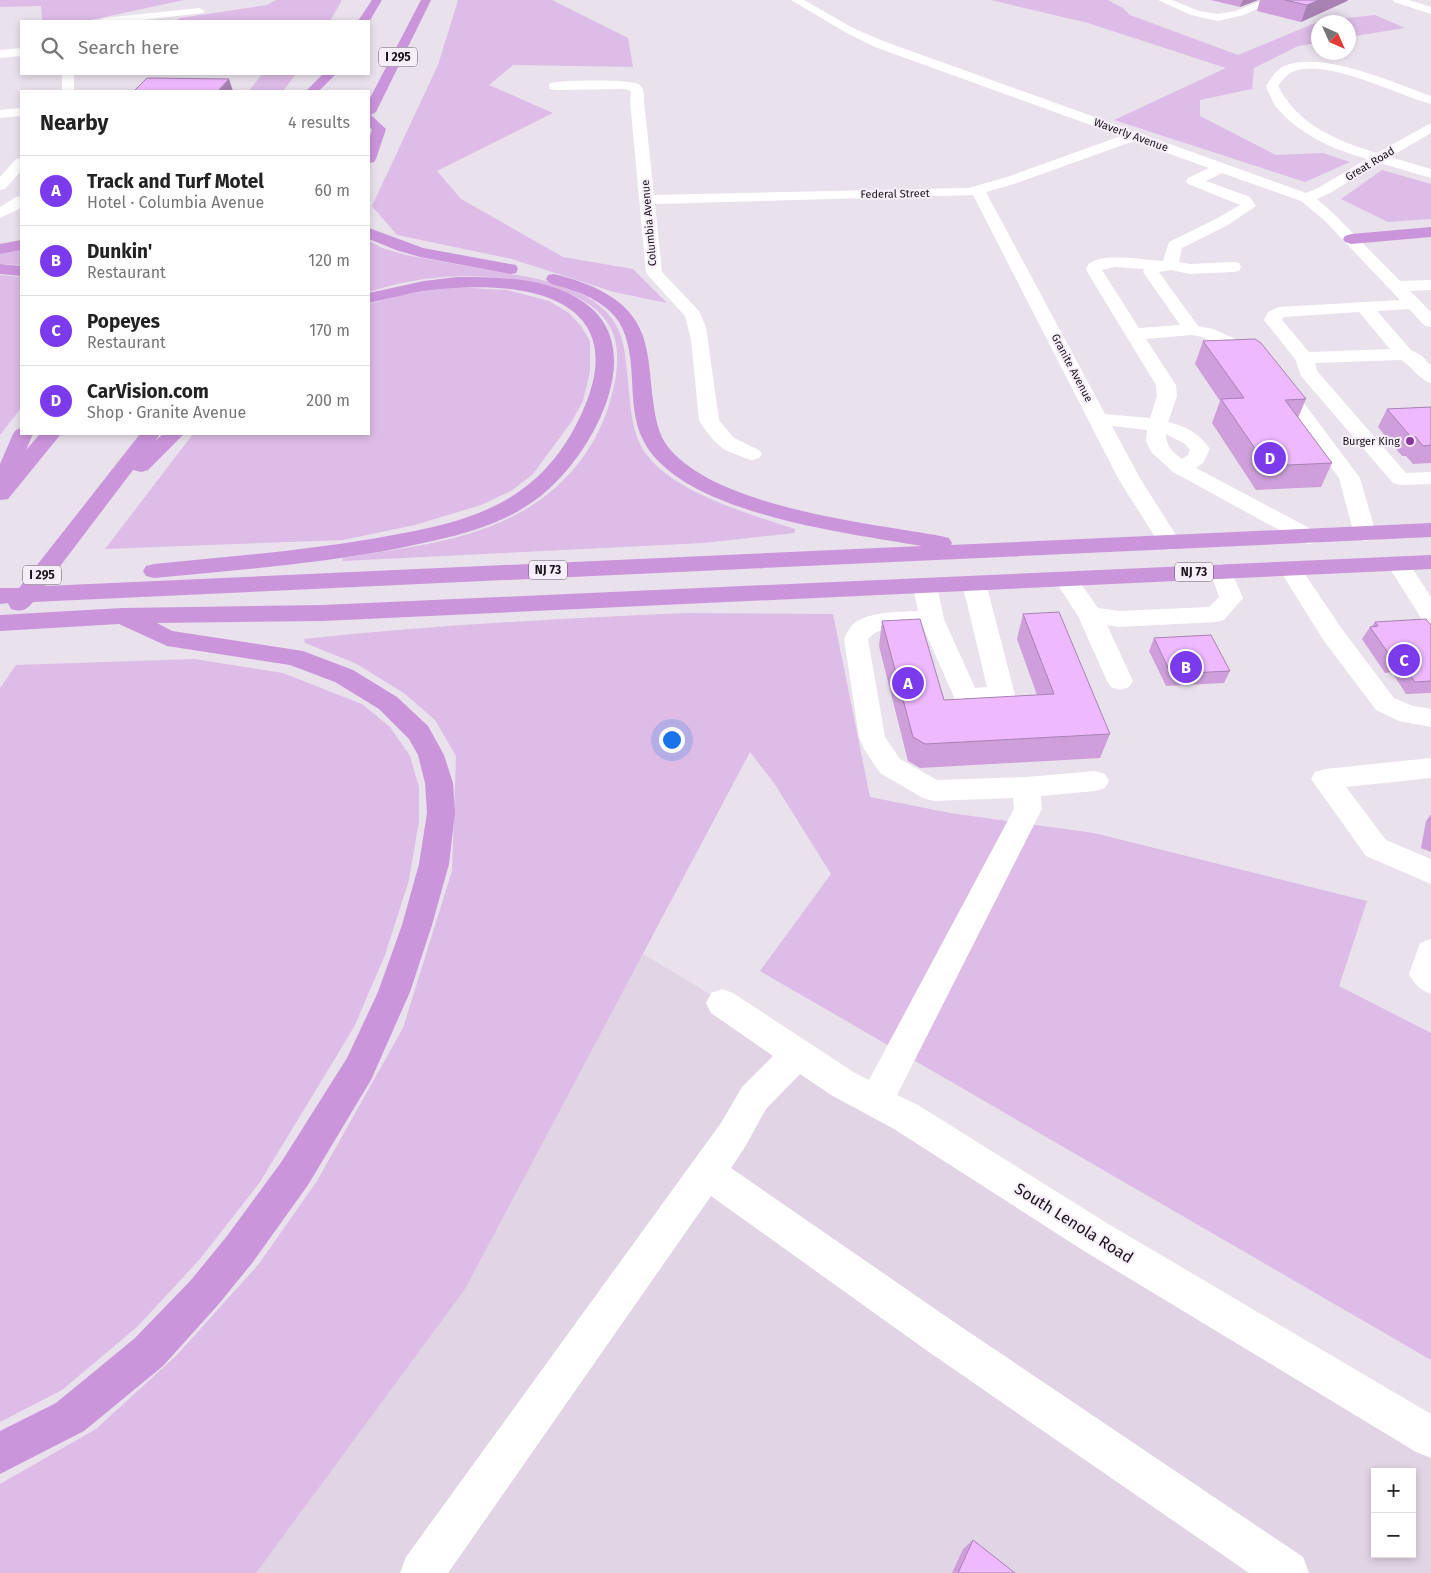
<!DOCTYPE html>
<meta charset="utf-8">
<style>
body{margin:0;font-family:"Fira Sans",sans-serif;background:#f2f2f2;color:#222}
.controls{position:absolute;right:15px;bottom:15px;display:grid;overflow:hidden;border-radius:0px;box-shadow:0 2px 8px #0003}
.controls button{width:45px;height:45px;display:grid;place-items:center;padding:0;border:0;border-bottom:1px solid #e0e0e0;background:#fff;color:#222;font:25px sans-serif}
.compass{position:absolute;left:1311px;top:15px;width:45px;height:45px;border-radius:50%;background:#fff;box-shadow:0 2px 8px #0003;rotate:135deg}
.you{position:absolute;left:671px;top:739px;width:18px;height:18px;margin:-12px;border:4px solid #fff;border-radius:50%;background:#1a73e8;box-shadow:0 0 0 8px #1a73e833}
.badge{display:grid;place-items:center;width:32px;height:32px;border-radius:50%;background:#7c3aed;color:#fff;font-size:16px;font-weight:700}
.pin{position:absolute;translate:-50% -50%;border:2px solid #fff;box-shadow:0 1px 5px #0006}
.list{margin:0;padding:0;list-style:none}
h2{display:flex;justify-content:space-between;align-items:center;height:65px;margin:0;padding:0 20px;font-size:21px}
h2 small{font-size:16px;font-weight:400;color:#767676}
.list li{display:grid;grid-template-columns:32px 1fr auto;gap:15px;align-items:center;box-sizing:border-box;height:70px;padding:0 20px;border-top:1px solid #e0e0e0}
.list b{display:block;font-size:19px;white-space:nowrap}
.list p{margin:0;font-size:16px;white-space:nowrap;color:#767676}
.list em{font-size:16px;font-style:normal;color:#767676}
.icon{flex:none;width:28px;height:28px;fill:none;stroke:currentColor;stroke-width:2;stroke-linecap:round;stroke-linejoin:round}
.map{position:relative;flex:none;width:1431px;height:1573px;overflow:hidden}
.search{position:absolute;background:#fff;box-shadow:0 2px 8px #0003;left:20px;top:20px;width:350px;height:55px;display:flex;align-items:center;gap:12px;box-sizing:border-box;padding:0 18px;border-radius:0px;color:#767676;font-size:19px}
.panel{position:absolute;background:#fff;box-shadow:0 2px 8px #0003;left:20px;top:90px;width:350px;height:345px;border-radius:0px}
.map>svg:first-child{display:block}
.built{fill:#e1d4e5;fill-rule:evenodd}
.green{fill:#ddbce7}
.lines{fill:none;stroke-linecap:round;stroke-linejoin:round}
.minor{fill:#fff;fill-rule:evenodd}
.highway{fill:#cb95db;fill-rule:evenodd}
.wall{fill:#ce9fdb}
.shaded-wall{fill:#a782b2}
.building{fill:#efb9ff;stroke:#a782b2}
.poi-dot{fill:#8a34a2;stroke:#f6eef9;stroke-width:2}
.labels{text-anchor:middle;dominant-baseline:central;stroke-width:4;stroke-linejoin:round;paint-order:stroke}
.far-street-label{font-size:11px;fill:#1a171b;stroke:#f6eef9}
.far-poi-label{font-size:11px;fill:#1a171b;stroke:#f6eef9;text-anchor:end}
.shield{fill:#f6eef9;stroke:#5c585e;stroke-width:1}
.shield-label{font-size:12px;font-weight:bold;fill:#1a171b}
.near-street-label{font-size:16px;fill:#1a171b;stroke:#f6eef9}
</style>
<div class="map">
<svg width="1431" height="1573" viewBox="0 0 1431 1573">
<rect width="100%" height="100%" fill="#e9e1ec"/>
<path class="built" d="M 583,918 L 1431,1427 L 1431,1573 L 109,1573 ZM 1375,1472 L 1412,1472 L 1412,1554 L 1375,1554 Z"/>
<path class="green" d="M 0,0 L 184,0 L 86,21 L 42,21 L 41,6 L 0,7 Z
M 276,0 L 342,0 L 330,21 L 176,21 L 180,18 L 267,5 Z
M 458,0 L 552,0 L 628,38 L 633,67 L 513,65 L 489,85 L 553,113 L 437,171 L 461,199 L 563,257 L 633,269 L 667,303 L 614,292 L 512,259 L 397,235 L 372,206 L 438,65 Z
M 991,0 L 1108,0 L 1123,8 L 1130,15 L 1238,55 L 1320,21 L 1375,15 L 1405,28 L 1349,37 L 1348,22 L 1318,22 L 1318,43 L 1298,46 L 1254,68 L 1252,89 L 1200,100 L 1200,116 L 1276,155 L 1323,153 L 1350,162 L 1305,182 L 1114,120 L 1226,68 L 1088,23 Z
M 262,74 L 296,74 L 283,91 L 249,91 Z
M 1382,170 L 1431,184 L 1431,219 L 1388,222 L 1341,199 Z
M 369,241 L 382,248 L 406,255 C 433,260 460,265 488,270 C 525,277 572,281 602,308 C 623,327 624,345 627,372 C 630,396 630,425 641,446 C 665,491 750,514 795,529 L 795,533 L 703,543 L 343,561 L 342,558 C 405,548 476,541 531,506 C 566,484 593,451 607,411 C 615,388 622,357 613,333 C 592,279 491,274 443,277 C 418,279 393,284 369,292 Z
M 21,250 L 21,265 L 0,264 L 0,254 Z
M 0,275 L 21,277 L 21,408 L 0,435 Z
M 454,287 L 507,290 L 549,301 L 569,313 L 581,326 L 590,341 L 590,371 L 583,401 L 572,421 L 533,474 L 511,491 L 481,505 L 415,525 L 343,540 L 105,549 L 193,434 L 369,434 L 369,304 L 401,295 Z
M 686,613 L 833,614 L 870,797 L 950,813 L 1094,833 L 1367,901 L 1339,986 L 1431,1033 L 1431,1360 L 760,971 L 831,874 L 774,783 L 750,752 L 465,1289 L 256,1573 L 0,1573 L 0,1484 L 96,1429 L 177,1355 L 258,1265 L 317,1181 L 403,1028 L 452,871 L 456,756 L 435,720 L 405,694 L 357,664 L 305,643 L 304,639 C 431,625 558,619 686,613 Z
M 194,659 L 283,673 L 362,704 L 390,727 L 410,756 L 419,787 L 419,821 L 409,880 L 385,955 L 354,1027 L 260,1182 L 200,1259 L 137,1327 L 62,1390 L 0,1422 L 0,688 L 16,665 Z"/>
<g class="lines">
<path class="minor" d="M 791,0 L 804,0 L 853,28 L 883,41 L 1306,193 L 1318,188 L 1367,159 C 1332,149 1300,135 1276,107 C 1272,101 1269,93 1266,86 C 1271,78 1276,70 1284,66 C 1321,50 1395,83 1431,96 L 1431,104 C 1397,95 1325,57 1292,72 C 1286,75 1282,81 1278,86 C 1298,125 1337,141 1377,153 L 1431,123 L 1431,133 L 1390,157 L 1431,169 L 1431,178 L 1380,163 L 1328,194 L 1317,199 L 1334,214 L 1400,281 L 1431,280 L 1431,290 L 1410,291 L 1431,312 L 1431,327 L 1425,326 L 1409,309 L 1377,311 L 1411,350 L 1422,356 L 1431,366 L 1431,383 C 1419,380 1412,366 1401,360 L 1315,363 L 1317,371 L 1406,473 L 1431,472 L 1431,484 L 1400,485 L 1393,483 L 1301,376 L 1295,359 L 1264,320 L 1268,312 L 1279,307 L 1400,300 L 1324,220 L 1301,201 L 1222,173 L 1206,181 L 1250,197 L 1256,206 L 1228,225 L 1182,248 L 1179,262 L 1190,264 L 1233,262 L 1239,263 L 1241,267 L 1239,271 L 1233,272 L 1190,274 L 1171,270 L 1159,272 L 1198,326 L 1213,329 L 1249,345 L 1267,357 L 1286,379 L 1360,478 L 1376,534 L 1373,539 L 1365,541 L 1357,539 L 1354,534 L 1339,478 L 1272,387 L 1253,365 L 1237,353 L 1202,337 L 1192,335 L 1146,339 L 1176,385 L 1177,396 L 1168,422 C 1186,426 1200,434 1210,449 L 1203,463 L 1196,468 L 1317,532 L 1320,537 L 1317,542 L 1309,544 L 1301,542 L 1173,472 L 1151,452 L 1146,441 L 1147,430 L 1112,426 L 1141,480 L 1181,543 L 1178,548 L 1170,550 L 1162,548 L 1119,480 L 973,195 L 655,204 L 662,272 L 699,311 L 706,327 L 719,420 L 734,438 L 759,450 L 762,454 L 759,458 L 752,460 L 745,458 L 725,450 L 715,442 L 703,427 L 699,420 L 691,340 L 685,316 L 646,273 L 630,101 L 631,92 L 626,89 L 555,90 L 550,89 L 549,86 L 550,83 C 563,80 627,79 638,84 C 645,88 644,94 644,101 L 654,195 L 968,188 L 1004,178 L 1121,136 L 875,47 L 845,32 ZM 1134,141 L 1209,168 L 1188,178 L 1186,181 L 1188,184 L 1240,205 L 1216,219 L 1169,242 L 1163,261 C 1148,261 1089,249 1086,270 L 1156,385 L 1157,396 L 1150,418 L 1105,414 L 986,192 L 1014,184 ZM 1115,267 L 1144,269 L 1143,272 L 1180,325 L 1139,328 L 1102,270 ZM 1359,312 L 1390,349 L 1309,352 L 1282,320 L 1284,317 ZM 1166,434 L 1185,444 L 1190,450 L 1188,455 L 1182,459 C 1173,452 1166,447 1166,434 Z
M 1158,0 L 1172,0 L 1199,11 L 1218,14 L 1236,11 L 1263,0 L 1277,0 L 1244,15 L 1218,21 L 1191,15 Z
M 1393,0 L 1409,0 L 1431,7 L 1431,14 L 1394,2 Z
M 199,8 L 205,11 L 203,13 L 134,21 L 98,21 L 104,18 Z
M 21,48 L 21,56 L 0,58 L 0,50 Z
M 62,74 L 74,74 L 74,91 L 62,91 Z
M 21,108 L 21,116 L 0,118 L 0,110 Z
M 21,158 L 21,171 L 5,189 L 0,190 L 0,177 L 16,159 Z
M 21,196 L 21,208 L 0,218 L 0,207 L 16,197 Z
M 1398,557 L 1406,559 L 1431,597 L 1431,623 L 1423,621 L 1387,564 L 1390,559 Z
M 1290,562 L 1298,564 L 1342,629 L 1394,698 L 1413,706 L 1431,709 L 1431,727 L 1399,721 L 1376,710 L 1324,641 L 1279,569 L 1282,564 Z
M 1221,564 L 1229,566 L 1243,598 L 1224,620 L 1216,622 L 1119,627 L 1107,625 L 1133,681 L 1129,687 L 1120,690 L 1111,687 L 1107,681 L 1078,616 L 1054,579 L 1058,574 L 1066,572 L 1074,574 L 1098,608 L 1119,611 L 1209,607 L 1219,597 L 1210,571 L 1213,566 Z
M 974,576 L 982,578 L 986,583 L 1015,695 L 1011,701 C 995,706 973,709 957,704 L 923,627 C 906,627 881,624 868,639 L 885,737 L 900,759 L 937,780 L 1026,777 L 1095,771 L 1105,774 L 1109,781 L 1105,788 L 1095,791 L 1041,796 L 1042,809 L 897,1095 L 918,1105 L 1110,1225 L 1431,1414 L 1431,1458 L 1416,1452 L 1084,1251 L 894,1129 L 831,1095 L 800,1074 L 766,1109 L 745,1147 L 731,1168 L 954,1322 L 1303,1557 L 1309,1573 L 1249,1573 L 926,1350 L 711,1196 L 448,1573 L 400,1573 L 406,1557 L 721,1123 L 742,1087 L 773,1056 L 711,1013 L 706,1003 L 711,993 L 722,989 L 733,993 L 855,1073 L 869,1080 L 1014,809 L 1013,798 L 933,801 L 923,798 L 880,773 L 864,749 L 859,737 L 844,639 C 846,635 849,629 852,625 C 868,611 899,612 918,611 L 913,586 L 917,581 L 925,579 L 933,581 L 937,586 L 944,619 L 975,688 L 987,687 L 962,583 L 966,578 Z
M 1431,758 L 1431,778 L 1346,787 L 1386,840 L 1431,859 L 1431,884 L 1366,856 L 1311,779 L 1315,772 L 1325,769 Z
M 1431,939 L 1431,994 C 1419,989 1415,985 1409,974 L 1420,943 Z"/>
<path class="highway" d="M 372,0 L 382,0 L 369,22 L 358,21 Z
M 421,0 L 431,0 L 376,112 L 371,115 L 386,129 L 376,159 L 374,162 L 369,163 L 369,139 L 372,130 L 369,126 L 369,100 Z
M 323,74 L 336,74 L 319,91 L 306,91 Z
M 1431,227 L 1431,237 L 1351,244 L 1345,242 L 1343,239 L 1345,236 L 1351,234 Z
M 369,228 L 423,248 L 510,264 L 516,265 L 518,269 L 516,273 L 510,274 L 420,257 L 396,250 L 369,239 Z
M 21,240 L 21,250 L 0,254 L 0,244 Z
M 0,264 L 21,266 L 21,276 L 0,274 Z
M 554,274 C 590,283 630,298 643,336 C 650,357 650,379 653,400 C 655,416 658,434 668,447 C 716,507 867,523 941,536 L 949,538 L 952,543 L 951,545 L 1431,523 L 1431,537 L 33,602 C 26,611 21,612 11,609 L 8,603 L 0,604 L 0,588 L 19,588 L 140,434 L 160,434 L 155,441 L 163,434 L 184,434 L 148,470 L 141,472 L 133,470 L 45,586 L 922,546 C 848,533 680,514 643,440 C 625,404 640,358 619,322 C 608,305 587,295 569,289 C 562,286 550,286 546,279 L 548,275 Z
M 457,277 C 499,277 549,277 585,303 C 646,347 598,439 558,480 C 544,495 527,507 509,516 C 475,533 437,540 400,548 C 318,564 236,570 154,578 L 146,576 L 143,571 L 146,566 L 154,564 C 234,556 314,550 393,535 C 432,528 470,520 504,501 C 542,480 567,448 584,408 C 635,289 507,279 424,291 C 405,294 387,299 369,303 L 369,293 L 424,281 Z
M 21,428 L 21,434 L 33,434 L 26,450 L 40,434 L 61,434 L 8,499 L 0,500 L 0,464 L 13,434 L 16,430 Z
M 1431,555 L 1431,569 L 323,621 L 157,623 L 172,631 L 303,651 L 353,670 L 397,697 L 428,726 L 444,755 L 453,783 L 455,813 L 449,864 L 432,925 L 410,992 L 371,1080 L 308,1185 L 253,1262 L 217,1306 L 163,1366 L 84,1431 L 0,1474 L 0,1431 L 56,1403 L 135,1338 L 191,1280 L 227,1236 L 282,1161 L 347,1058 L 378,992 L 402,925 L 419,864 L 427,813 L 425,783 L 418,755 L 409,739 L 379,709 L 335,682 L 290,665 L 167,646 L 119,624 L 0,631 L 0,615 L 122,608 L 323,605 Z"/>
</g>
<path class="wall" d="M 1211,0 L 1258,0 L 1240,7 Z
M 1260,0 L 1348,0 L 1347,1 L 1301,22 L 1257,11 Z
M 1203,341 L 1306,399 L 1298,418 L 1332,463 L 1321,487 L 1256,490 L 1212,423 L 1220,401 L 1195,364 Z
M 1431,407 L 1431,463 L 1413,464 L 1406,456 L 1402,456 L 1378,427 L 1387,409 Z
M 1023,614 L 1110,734 L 1100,758 L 920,768 L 908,761 L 879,646 L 882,621 L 944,700 L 1037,695 L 1017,639 Z
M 1375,622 L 1431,625 L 1431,693 L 1406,694 L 1392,672 L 1385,673 L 1362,639 L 1370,627 L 1372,626 Z
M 1154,638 L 1230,671 L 1224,683 L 1166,686 L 1149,651 Z
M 1431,814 L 1431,852 L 1421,848 L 1426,821 Z
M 973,1540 L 1015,1573 L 952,1573 L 963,1549 Z"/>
<path class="shaded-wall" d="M 1243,0 L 1258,0 L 1240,7 Z
M 1319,0 L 1348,0 L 1347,1 L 1301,22 L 1307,5 Z
M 229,79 L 233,91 L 218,91 Z"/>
<path class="building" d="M 1285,0 L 1319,0 L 1307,5 Z
M 147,78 L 229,79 L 218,91 L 134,91 Z
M 1255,339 L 1261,343 L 1306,399 L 1285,400 L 1332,463 L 1267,466 L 1221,399 L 1244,398 L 1203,341 Z
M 1431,407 L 1431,445 L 1423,446 L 1416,437 L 1411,437 L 1387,409 Z
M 1059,612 L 1110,734 L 925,744 L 913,737 L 882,621 L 920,619 L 944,700 L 1054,694 L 1023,614 Z
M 1426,619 L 1431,625 L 1431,681 L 1415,682 L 1399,660 L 1393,660 L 1370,627 L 1378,626 L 1375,622 Z
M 1211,635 L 1230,671 L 1171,674 L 1154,638 Z
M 973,1540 L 1015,1573 L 958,1573 Z"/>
<circle class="poi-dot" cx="1410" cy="441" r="5"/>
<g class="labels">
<g class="far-street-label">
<text transform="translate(1131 135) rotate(20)">Waverly Avenue</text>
<text transform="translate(1370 164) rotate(-31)">Great Road</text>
<text transform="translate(895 194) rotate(-1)">Federal Street</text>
<text transform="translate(649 223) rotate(-95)">Columbia Avenue</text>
<text transform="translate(1072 368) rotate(62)">Granite Avenue</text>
</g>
<g class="far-poi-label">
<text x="1400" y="441">Burger King</text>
</g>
<g class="shield">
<rect x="379" y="47.5" width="38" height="19" rx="4"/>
<rect x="529" y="560.5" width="38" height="19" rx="4"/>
<rect x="1175" y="562.5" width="38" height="19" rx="4"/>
<rect x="23" y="565.5" width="38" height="19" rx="4"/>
</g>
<g class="shield-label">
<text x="398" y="57">I 295</text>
<text x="548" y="570">NJ 73</text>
<text x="1194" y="572">NJ 73</text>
<text x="42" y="575">I 295</text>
</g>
<g class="near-street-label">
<text transform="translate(1074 1223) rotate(32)">South Lenola Road</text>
</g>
</g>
</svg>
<div class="controls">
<button>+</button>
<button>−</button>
</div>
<svg class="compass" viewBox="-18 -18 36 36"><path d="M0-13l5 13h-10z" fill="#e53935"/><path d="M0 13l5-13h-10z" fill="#767676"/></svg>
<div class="you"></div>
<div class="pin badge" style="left:908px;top:683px">A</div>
<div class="pin badge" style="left:1186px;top:667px">B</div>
<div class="pin badge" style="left:1404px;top:660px">C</div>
<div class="pin badge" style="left:1270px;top:458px">D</div>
<div class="search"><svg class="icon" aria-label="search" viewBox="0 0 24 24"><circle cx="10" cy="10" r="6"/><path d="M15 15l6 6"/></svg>Search here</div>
<section class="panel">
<h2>Nearby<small>4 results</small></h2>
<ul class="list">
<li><span class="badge">A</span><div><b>Track and Turf Motel</b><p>Hotel · Columbia Avenue</p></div><em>60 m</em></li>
<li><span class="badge">B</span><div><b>Dunkin'</b><p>Restaurant</p></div><em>120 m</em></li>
<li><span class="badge">C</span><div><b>Popeyes</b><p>Restaurant</p></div><em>170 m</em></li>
<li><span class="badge">D</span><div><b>CarVision.com</b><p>Shop · Granite Avenue</p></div><em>200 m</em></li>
</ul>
</section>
</div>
